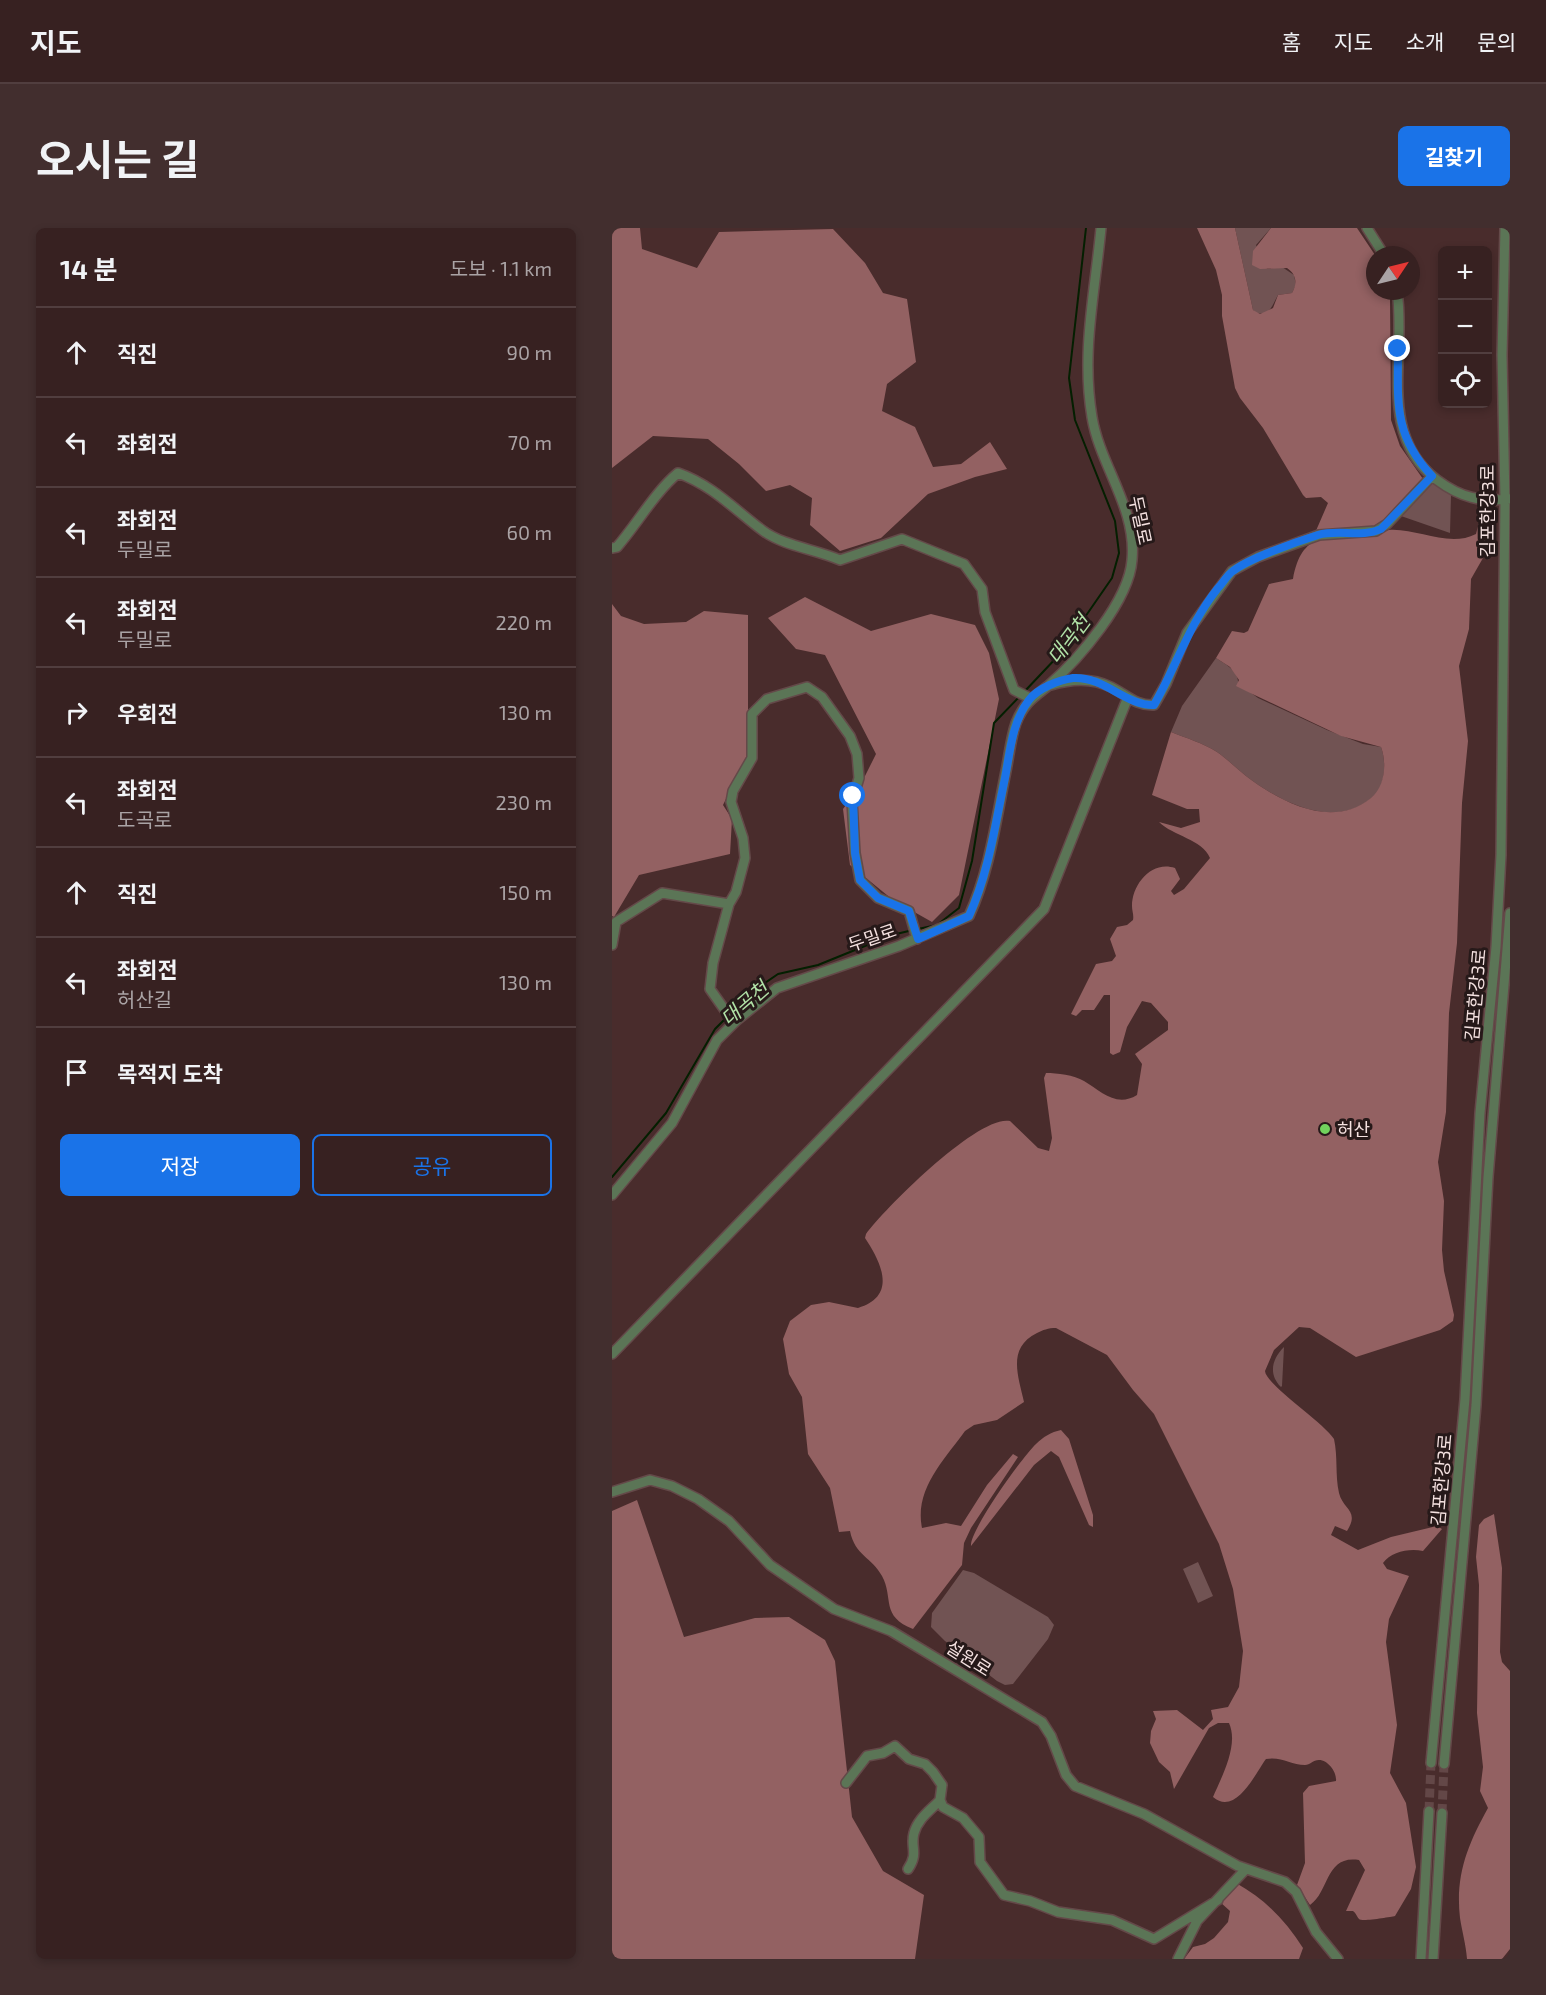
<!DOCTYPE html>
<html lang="ko">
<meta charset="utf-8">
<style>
body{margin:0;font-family:"Exo 2","Noto Sans KR",sans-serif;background:#422e2e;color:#f1f3f6}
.controls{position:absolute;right:18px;top:18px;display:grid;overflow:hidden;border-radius:9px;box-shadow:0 3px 9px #0003}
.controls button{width:54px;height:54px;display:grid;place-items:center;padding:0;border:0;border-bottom:2px solid #513e3f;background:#372121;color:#f1f3f6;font:30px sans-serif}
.compass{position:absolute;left:754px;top:18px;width:54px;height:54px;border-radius:50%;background:#372121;box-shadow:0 3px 9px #0003;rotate:55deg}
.stop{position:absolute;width:18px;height:18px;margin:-14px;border:4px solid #1a73e8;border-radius:50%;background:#fff}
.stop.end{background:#1a73e8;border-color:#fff;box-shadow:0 2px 6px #0008}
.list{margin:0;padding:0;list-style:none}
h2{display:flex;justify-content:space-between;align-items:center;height:78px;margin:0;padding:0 24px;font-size:26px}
h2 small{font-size:20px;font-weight:400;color:#aaa3a5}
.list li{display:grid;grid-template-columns:39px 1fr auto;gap:18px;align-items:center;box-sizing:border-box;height:90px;padding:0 24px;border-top:2px solid #513e3f}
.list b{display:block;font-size:22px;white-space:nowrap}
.list p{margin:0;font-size:20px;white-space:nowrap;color:#aaa3a5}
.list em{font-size:20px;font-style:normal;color:#aaa3a5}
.actions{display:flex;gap:12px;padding:18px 24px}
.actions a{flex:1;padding:14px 0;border:2px solid #1a73e8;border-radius:9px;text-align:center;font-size:21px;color:#1a73e8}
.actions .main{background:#1a73e8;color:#fff}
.icon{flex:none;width:33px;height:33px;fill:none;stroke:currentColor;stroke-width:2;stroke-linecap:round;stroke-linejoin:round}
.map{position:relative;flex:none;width:898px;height:1731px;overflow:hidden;border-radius:9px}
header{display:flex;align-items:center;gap:36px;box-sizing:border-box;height:84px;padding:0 30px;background:#372121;border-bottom:2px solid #513e3f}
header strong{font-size:28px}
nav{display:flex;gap:33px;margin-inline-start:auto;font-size:21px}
.intro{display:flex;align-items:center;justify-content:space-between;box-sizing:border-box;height:144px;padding:0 36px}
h1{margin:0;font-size:42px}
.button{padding:15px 27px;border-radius:9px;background:#1a73e8;color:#fff;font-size:21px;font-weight:700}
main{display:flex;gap:36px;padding:0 36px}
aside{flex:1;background:#372121;border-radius:9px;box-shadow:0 3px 9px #0003}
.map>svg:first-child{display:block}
.green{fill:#715353}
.forest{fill:#936162}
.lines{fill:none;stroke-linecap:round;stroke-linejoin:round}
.stream{stroke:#041f01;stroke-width:2}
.minor-tunnel{stroke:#634747;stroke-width:9;stroke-dasharray:9 4.5;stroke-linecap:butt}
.minor-casing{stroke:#644949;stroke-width:12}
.minor{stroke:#5b7556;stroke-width:9}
.route{stroke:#1a73e8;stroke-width:8}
.poi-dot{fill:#72d25d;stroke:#261919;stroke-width:2}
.labels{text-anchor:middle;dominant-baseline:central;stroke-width:6;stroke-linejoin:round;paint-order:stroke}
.street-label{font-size:18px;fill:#f4e1e0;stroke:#261919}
.poi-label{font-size:18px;fill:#f4e1e0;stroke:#261919;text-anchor:start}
.water-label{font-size:20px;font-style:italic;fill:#b1e2a7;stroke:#261919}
</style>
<header>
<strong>지도</strong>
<nav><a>홈</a><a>지도</a><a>소개</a><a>문의</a></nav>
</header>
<div class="intro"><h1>오시는 길</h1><a class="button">길찾기</a></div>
<main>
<aside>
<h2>14 분<small>도보 · 1.1 km</small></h2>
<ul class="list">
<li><svg class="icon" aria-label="ahead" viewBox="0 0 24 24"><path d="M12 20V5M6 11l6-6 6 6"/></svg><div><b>직진</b></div><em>90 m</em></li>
<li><svg class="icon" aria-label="left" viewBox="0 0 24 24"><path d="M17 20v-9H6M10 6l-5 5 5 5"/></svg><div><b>좌회전</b></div><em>70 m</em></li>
<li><svg class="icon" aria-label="left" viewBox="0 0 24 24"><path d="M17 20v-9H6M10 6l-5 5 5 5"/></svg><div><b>좌회전</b><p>두밀로</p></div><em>60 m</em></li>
<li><svg class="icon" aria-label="left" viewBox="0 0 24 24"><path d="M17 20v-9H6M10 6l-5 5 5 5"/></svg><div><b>좌회전</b><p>두밀로</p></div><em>220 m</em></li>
<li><svg class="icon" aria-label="right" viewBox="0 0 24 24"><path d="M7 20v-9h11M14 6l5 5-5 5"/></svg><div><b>우회전</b></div><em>130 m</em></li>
<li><svg class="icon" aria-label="left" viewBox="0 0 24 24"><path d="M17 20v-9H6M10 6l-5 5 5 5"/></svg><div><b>좌회전</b><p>도곡로</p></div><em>230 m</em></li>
<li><svg class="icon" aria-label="ahead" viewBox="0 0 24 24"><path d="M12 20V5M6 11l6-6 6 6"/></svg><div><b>직진</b></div><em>150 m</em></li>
<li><svg class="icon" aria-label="left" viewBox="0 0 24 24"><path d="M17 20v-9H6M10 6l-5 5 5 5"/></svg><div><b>좌회전</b><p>허산길</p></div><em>130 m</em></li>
<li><svg class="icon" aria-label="arrive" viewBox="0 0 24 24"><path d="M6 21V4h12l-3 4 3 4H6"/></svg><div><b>목적지 도착</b></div></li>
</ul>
<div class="actions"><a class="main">저장</a><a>공유</a></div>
</aside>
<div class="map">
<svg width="898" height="1731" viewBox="0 0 898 1731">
<rect width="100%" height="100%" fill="#492c2c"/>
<path class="green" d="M 623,0 L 659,0 L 644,17 L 655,41 L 670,39 L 682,47 L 684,57 L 680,65 L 666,67 C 660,77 659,88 644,85 L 641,82 Z
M 818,254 L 821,254 L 839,267 L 838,305 L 789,288 Z
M 604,430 C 613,436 627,443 626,455 L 646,470 L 715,502 L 751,516 L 769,519 C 774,532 774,556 763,567 C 725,604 669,575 634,548 C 624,540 615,531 605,524 C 591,515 574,510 559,504 L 570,478 Z
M 672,1119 L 670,1158 L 669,1159 C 656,1146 660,1131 672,1119 Z
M 586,1334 L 601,1368 L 586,1375 L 571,1341 Z
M 351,1342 L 362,1345 L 436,1389 L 442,1397 L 436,1411 L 401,1456 L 393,1457 L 385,1453 L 333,1413 L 319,1399 L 320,1385 Z"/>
<path class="forest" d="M 0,0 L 28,0 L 30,21 L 85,40 L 107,4 L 221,1 L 253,35 L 271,65 L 295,71 L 304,134 L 275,156 L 270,183 L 303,199 L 321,239 L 349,236 L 378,214 L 395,241 L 363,249 L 316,266 L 269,310 L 228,323 L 198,297 L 200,270 L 178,257 L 154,263 L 127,236 L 96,211 L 41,208 L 0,240 Z
M 585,0 L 623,0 L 641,82 L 648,86 L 661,80 L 666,67 L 680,65 C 686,55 684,46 675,40 L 648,41 L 640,37 L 641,23 L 659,0 L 745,0 L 763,27 L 763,63 L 777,63 L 778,70 L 779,192 L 788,218 L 811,251 C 803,265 771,298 755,301 C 738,304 721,299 703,305 L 716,275 L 709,269 L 694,270 L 691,267 L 651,200 L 628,170 L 623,160 L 610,88 L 610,67 L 604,42 Z
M 868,290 L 877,291 L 875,323 L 859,351 L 857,401 L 847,438 L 856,513 L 850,575 L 845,715 L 837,785 L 834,884 L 826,934 L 832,973 L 830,1022 L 832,1043 L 842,1087 L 841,1093 L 828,1102 L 744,1129 L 698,1100 L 687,1099 L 662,1122 L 653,1143 C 654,1157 710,1193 722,1211 C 726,1229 723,1247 727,1265 C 731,1282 748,1282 735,1303 L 723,1298 L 719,1307 L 746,1322 L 779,1309 L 825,1298 L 830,1301 L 811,1323 C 797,1320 779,1324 771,1335 L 775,1341 L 797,1348 L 777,1391 L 774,1414 L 785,1497 L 778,1545 L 794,1575 L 804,1639 L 799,1661 L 783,1688 C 778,1689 750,1694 747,1691 C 745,1689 744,1685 741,1683 L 734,1683 L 753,1642 L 747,1632 C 713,1627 718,1663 698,1677 L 685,1657 L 693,1635 L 691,1565 L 697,1558 L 724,1553 C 725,1544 716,1532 707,1532 C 701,1532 698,1537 693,1537 C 679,1537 669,1528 654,1531 C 644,1544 624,1589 601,1569 C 610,1548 627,1517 617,1495 L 606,1495 L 597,1500 L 562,1561 L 558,1544 L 547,1534 L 538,1515 L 539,1503 L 544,1491 L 541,1483 L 565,1482 L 591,1502 L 601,1491 L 599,1482 L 616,1479 L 627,1459 L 631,1423 L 621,1361 L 607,1316 L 542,1186 L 521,1162 L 495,1127 L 444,1100 C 436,1100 431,1102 425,1105 C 395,1120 406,1147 412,1174 L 385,1192 L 362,1197 L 353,1203 C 333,1231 302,1261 310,1300 L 334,1295 L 349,1298 L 375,1257 L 401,1226 L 406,1229 L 359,1300 L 352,1315 L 350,1337 L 301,1401 C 268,1388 282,1370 270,1348 C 260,1329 243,1328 238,1303 L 227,1304 L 218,1260 L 196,1226 L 190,1169 L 177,1146 L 171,1111 L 178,1093 L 199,1077 L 217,1074 L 246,1080 C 286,1068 269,1034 253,1010 L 254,1006 C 273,980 367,886 398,893 L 426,920 L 437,923 L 440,910 L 432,850 L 434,845 C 445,845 462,847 472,853 C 489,863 504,880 525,867 L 530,836 L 523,826 L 556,802 L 556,794 L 539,775 L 530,773 L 515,799 L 508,824 L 501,827 L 498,825 L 498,767 L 492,767 L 482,782 L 470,782 L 464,788 L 459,786 L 484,736 L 500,733 L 504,728 L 498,711 L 505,699 L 515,697 L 521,692 C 522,687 520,683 520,678 C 520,656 540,632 563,640 L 568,651 L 559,663 L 562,667 L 572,661 L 598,630 C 590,611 561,608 547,594 L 569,600 L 588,594 L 587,581 L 575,581 L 540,567 L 559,504 C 574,510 591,515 605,524 C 615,531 624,540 634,548 C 668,574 720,602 759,570 C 773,559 775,535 769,519 L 729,508 L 634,463 L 624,458 L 627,452 L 618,439 L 604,430 L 620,403 L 632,405 L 636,403 L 657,356 L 681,351 C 690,303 714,310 754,307 C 762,306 769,303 777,302 C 805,300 837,320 864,306 Z
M 193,369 L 259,403 L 319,386 L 363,397 L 377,425 L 387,471 L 347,667 L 320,694 L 281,672 L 238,637 L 231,581 L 248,558 L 264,526 L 213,427 L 184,421 L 156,390 Z
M 0,376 L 9,388 L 32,396 L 74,394 L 92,383 L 136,387 L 136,526 L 111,577 L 120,591 L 118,626 L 27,647 L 2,689 L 0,688 Z
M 449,1202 L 457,1211 L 481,1287 L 481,1299 L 477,1297 L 447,1229 L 439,1223 L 422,1237 L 359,1318 C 357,1303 411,1228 424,1216 C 431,1209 439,1204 449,1202 Z
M 25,1272 L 72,1409 L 143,1390 L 177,1389 L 213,1412 L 223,1433 L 240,1589 L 271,1643 L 312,1667 L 303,1731 L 0,1731 L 0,1283 Z
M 882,1286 L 890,1340 L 888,1424 L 890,1434 L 898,1443 L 898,1721 L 890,1731 L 855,1731 C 854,1717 850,1703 848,1690 C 843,1647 856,1616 876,1580 L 868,1563 L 871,1539 L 865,1485 L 867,1357 L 864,1329 L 867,1297 L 872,1291 Z
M 624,1655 C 653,1671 674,1693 691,1720 L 687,1731 L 572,1731 L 581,1719 L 593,1716 L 602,1710 L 616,1694 L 618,1683 L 608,1674 Z"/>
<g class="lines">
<path class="stream" d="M 412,464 L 446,428 L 500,350 L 507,325 L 503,293 L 463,192 L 457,150 L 474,0
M 306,701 L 325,697 L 347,680 L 360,633 L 382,495 L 408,468
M 118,786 L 137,766 L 166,746 L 206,737 L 280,707 L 301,702
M 0,949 L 54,885 L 103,801 L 114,790"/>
<path class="minor-tunnel" d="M 817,1583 L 819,1535
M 830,1585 L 832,1536"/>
<g class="minor-casing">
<path id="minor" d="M 755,0 L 772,27
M 785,63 C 795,127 764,206 825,252 C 849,270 869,274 898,271
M 0,320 L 5,319 C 25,296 43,264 66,245 C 100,257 122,281 150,302 C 171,318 203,321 228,332 L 290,311 L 352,336 L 370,361 L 373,384 L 402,462 L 418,470
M 439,457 C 459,451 479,449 499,459 C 515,467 524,478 542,477 L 554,456 L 575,405 L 620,343 L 646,329 L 707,307 L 764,303 L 775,296 L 820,248
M 0,717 L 4,694 L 50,665 L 117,676
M 122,795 L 98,761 L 101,735 L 117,676 L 124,664 L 133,630 L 131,610 L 119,574 L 121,563 L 140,530 L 140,486 L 155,471 L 195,459 L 210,469 L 238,508 L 245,526 L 247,550 L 240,573 L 243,625 L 248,652 L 266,670 L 297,683 L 305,711
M 0,967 L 60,895 L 105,812 L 125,792 L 165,760 L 287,718 L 357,688 C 378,642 384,592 394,543 C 397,528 399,509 404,495 C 412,475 421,470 436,458 C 467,431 517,373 520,332 C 525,280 488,238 480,189 C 469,124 483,64 489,0
M 0,1126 L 432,681 L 516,469
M 0,1264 L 38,1252 L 60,1258 L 86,1271 L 117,1293 L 158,1337 L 222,1381 L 279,1403 L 430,1494 L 439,1508 L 454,1547 L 463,1558 L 532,1586 L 626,1638 L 673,1654 L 684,1664 L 704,1704 L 726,1731
M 819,1535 L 853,1171 L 868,885 L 884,719 L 889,627 L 893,272 L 890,127 L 893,0
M 832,1536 L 864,1177 L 876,949 L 898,685
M 234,1555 L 255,1528 L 271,1525 L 283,1518 L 297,1531 L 313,1536 L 321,1544 L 330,1557 L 328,1572 L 331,1579 L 351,1590 L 367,1609 L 368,1634 L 392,1667 L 418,1673 L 446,1684 L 500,1692 L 542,1711 L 606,1672
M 296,1641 C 307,1625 298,1619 302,1605 C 306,1590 319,1582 328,1572
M 566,1731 L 585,1693 L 634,1641
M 809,1731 L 817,1583
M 821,1731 L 830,1585"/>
</g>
<use href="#minor" class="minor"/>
</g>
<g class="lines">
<path class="route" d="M 241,568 L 243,625 L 248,652 L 266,670 L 297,683 L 306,711 L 357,688 C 377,644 383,597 393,550 C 398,524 400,494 417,472 C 426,460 447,452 461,450 C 492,448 514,478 542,477 C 565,437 577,396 606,360 C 611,355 615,347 621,343 C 638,330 684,314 706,307 C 727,301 750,310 769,301 L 820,248 C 781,207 786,173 786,121"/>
</g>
<circle class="poi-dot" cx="713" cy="901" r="6"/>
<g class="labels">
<g class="street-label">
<text transform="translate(875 283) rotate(-90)">김포한강3로</text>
<text transform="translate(529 292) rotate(78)">두밀로</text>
<text transform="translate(260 709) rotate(-19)">두밀로</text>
<text transform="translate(863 767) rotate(-85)">김포한강3로</text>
<text transform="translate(829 1252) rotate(-85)">김포한강3로</text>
<text transform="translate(357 1430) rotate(32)">설원로</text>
</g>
<g class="poi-label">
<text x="725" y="901">허산</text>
</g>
<g class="water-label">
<text transform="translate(456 411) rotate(-53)">대곡천</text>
<text transform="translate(132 775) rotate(-41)">대곡천</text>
</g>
</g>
</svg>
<div class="controls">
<button>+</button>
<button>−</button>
<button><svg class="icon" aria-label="locate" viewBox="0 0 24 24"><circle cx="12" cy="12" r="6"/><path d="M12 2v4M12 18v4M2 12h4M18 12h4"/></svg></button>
</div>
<svg class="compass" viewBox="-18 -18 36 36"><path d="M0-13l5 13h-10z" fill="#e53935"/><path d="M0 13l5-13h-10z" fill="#aaa3a5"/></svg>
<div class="stop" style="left:241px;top:568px"></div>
<div class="stop end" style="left:786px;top:121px"></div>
</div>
</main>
